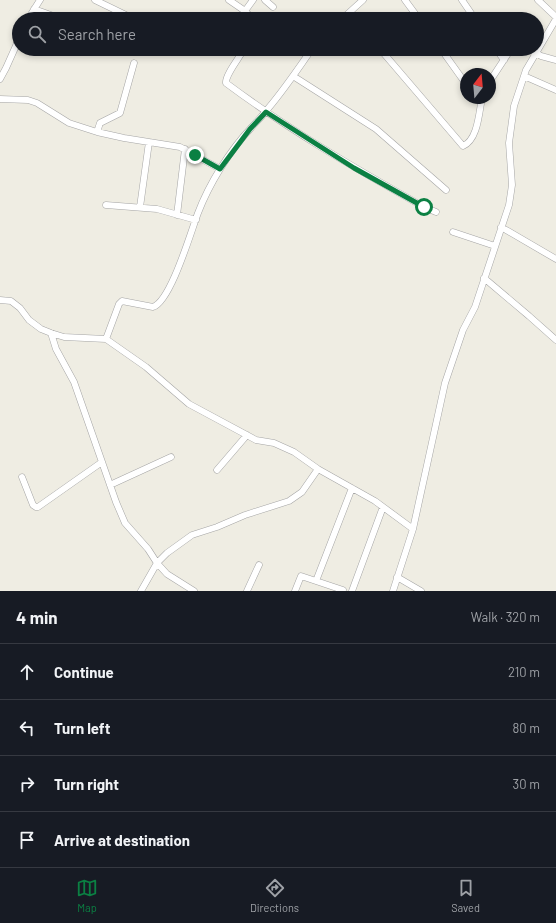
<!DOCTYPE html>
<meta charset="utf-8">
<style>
body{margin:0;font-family:Barlow,sans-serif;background:#20242c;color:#f1f3f6}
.compass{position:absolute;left:460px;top:68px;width:36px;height:36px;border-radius:50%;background:#171b24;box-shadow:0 2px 6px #0003;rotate:16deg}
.stop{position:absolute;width:12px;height:12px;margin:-9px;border:3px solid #0b8043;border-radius:50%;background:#fff}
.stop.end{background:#0b8043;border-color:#fff;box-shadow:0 1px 4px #0008}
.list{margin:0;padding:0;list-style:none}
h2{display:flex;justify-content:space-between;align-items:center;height:52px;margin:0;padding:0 16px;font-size:17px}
h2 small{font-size:13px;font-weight:400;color:#9ea1a6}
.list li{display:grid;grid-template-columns:26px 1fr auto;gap:12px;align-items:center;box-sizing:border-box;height:56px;padding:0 16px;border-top:1px solid #363941}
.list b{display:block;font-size:15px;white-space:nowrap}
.list em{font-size:13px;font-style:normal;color:#9ea1a6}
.icon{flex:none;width:22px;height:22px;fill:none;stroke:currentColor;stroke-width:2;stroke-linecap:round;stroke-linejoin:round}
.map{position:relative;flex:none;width:556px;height:591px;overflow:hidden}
.search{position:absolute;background:#171b24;box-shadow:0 2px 6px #0003;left:12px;right:12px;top:12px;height:44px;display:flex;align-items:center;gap:10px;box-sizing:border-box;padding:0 14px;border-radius:22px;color:#9ea1a6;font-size:15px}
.sheet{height:276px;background:#171b24}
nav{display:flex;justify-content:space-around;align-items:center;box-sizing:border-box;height:56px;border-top:1px solid #363941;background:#171b24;font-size:11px;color:#9ea1a6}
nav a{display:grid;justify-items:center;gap:2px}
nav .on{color:#0b8043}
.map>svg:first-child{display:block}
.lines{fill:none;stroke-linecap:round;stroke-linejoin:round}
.minor-casing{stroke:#a5a5a5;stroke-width:7}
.minor{stroke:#fff;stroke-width:6}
.route{stroke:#0b8043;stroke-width:5}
</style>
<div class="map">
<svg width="556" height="591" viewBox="0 0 556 591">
<rect width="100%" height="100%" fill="#efede3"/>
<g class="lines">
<g class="minor-casing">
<path id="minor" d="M 95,0 L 134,19
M 229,0 L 245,11 L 253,19
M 265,0 L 273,7
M 405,0 L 419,19
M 462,0 L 475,19
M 538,0 L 556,17
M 34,9 L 62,19
M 245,11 L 253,0
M 28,19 L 40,0
M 342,19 L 363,0
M 196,49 L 200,51
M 244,49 C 240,57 225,75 226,83 C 289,130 356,169 424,207 L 436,212
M 380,49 L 463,146 C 478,140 479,112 482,98
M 441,49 L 466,84
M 496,49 L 504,60
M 530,49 L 541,56 L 556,60
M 293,76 L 376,129 L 446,190
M 524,76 L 556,90
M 0,79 L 6,68 L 19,39
M 490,81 L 511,49
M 0,99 L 28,100 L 37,103 L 69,123 L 97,132 L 124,138 L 180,147 L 220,169
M 97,132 L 100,123 L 120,113 L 134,63
M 106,205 L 157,209 L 196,220
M 140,207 L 149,142
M 177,215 L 185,149
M 501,227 L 556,259
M 453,232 L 495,246
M 484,278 L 529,316 L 556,340
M 0,300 L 11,301 L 20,308 L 29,320 L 41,329 L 51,333 L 64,337 L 106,339 L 146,367 L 189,404 L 256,440 L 274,443 L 294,452 L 318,469 L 375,501 L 413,529
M 51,333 L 56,349 L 74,382 L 116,502 L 125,523 L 148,549 L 157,563 L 167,574 L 194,591
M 106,339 L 119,304 L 122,301 L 153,307 C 171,301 191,231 198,213 C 209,184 230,150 251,128 C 255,123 261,118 265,112 C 282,93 297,70 312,49
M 217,470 L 247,435
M 22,477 L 33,505 L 36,507 L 38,507 L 102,462
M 110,485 L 171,457
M 397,577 L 421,591
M 316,581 L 352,488
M 141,591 L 157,563 L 167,553 L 192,535 L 217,527 L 245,515 L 289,501 L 302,492 L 318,469
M 247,591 L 259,565
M 295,591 L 301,576 L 343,590
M 352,591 L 383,507
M 393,591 L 413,529 L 445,383 L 463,330 L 475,307 L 509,205 L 512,185 L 509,143 L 514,106 L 526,70 L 556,19"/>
</g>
<use href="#minor" class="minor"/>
</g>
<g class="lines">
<path class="route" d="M 195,155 L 220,169 L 250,129 L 266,112 L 354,168 L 424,207"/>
</g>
</svg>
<svg class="compass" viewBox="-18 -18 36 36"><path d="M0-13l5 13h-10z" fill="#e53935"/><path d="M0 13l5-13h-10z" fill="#9ea1a6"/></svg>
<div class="stop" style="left:424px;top:207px"></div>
<div class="stop end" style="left:195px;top:155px"></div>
<div class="search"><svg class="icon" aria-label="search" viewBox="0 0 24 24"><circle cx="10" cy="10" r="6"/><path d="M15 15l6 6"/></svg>Search here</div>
</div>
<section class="sheet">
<h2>4 min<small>Walk · 320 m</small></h2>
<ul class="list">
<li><svg class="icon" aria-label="ahead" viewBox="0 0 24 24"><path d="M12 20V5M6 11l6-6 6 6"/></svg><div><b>Continue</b></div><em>210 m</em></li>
<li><svg class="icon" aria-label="left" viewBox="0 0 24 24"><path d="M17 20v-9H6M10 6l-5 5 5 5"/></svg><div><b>Turn left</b></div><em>80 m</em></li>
<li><svg class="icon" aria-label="right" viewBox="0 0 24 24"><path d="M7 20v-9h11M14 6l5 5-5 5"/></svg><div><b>Turn right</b></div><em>30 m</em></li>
<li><svg class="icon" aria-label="arrive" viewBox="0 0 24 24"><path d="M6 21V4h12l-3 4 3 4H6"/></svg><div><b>Arrive at destination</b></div></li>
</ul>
</section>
<nav>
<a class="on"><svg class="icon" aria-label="map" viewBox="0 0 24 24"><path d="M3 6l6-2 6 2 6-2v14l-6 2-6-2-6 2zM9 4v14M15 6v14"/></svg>Map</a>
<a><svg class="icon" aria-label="directions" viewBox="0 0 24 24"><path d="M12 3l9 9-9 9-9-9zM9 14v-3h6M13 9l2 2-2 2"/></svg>Directions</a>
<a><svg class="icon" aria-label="saved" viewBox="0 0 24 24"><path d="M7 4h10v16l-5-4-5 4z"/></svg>Saved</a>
</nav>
